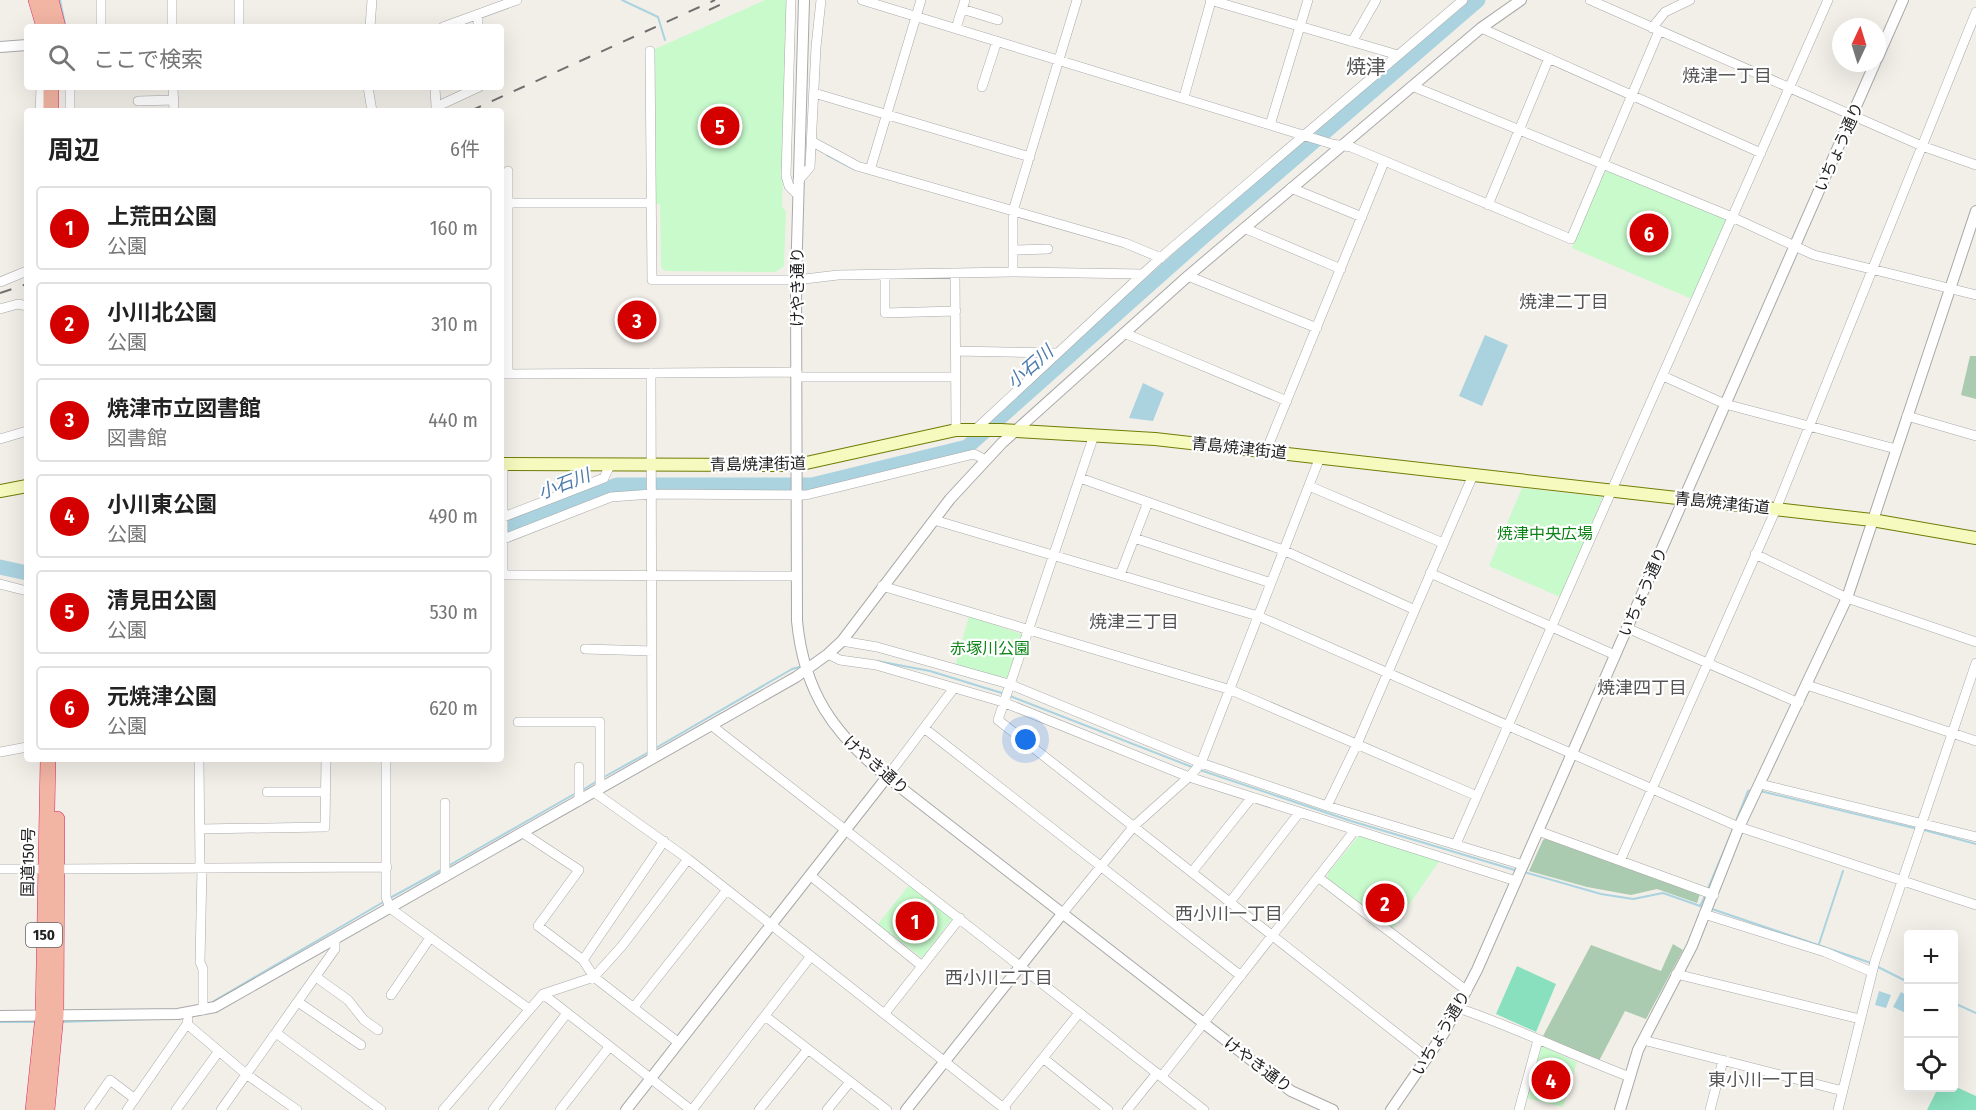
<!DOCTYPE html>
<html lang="ja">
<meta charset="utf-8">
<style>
body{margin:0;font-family:"Fira Sans Condensed","Noto Sans JP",sans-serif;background:#f6f6f6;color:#222}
.controls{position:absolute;right:18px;bottom:18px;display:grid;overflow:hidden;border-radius:6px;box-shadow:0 6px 24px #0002}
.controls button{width:54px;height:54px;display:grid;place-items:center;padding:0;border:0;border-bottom:2px solid #e0e0e0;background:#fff;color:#222;font:30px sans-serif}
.compass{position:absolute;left:1832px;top:18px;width:54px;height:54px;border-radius:50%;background:#fff;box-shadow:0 6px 24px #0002;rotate:4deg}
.you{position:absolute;left:1026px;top:740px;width:21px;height:21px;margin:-15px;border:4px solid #fff;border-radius:50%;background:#1a73e8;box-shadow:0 0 0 9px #1a73e833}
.badge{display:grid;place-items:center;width:39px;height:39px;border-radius:50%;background:#d40000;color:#fff;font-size:20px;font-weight:700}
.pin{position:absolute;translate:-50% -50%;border:3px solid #fff;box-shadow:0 2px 6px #0006}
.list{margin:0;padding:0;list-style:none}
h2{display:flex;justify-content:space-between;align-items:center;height:78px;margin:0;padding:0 24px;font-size:26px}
h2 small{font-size:20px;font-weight:400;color:#767676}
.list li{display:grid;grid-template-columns:39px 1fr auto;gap:18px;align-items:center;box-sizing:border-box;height:84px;margin:0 12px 12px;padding:0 12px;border:2px solid #e0e0e0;border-radius:6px}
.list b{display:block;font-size:22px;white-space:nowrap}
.list p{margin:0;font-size:20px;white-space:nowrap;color:#767676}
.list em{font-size:20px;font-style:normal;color:#767676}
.icon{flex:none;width:33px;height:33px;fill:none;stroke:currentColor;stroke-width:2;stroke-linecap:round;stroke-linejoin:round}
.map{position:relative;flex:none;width:1976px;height:1110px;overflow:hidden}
.search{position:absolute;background:#fff;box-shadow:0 6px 24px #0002;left:24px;top:24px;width:480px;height:66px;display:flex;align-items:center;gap:15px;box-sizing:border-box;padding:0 21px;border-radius:6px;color:#767676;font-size:22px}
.panel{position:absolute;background:#fff;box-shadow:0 6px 24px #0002;left:24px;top:108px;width:480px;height:654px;border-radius:6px}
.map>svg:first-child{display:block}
.cemetery{fill:#aacbaf}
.park{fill:#c8facc}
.pitch{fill:#88e0be}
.water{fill:#aad3df}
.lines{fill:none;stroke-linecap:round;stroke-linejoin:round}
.stream{stroke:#aad3df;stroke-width:2}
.river{stroke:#aad3df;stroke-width:15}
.minor-casing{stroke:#a9a9a9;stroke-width:10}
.tertiary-casing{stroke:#a9a9a9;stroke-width:12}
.secondary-casing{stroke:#707d05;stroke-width:14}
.trunk-casing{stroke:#dc2a67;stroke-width:16}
.minor{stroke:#fff;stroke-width:9}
.tertiary{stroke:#fff;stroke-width:10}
.secondary{stroke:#f7fabf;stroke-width:12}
.trunk{stroke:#f2b4a3;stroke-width:15}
.rail{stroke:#707070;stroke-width:2;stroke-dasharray:12 12;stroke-linecap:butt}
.labels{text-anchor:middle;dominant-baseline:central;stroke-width:4.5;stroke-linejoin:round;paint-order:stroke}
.shield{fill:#fff;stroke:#646464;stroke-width:1.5}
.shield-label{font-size:15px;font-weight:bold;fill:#222}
.street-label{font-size:16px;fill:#222;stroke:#fff}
.park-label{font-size:16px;fill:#0c8416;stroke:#fff}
.neighbourhood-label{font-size:18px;fill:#555;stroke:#fff}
.water-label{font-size:18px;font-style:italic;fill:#4a7aab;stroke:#fff}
.quarter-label{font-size:20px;fill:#555;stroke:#fff}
</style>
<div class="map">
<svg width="1976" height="1110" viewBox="0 0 1976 1110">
<rect width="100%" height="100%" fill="#f2efe9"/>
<path class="cemetery" d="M 1970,356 L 1976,356 L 1976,399 L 1961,395 Z
M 1546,838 L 1700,894 L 1697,903 L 1657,889 L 1631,895 L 1587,887 L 1529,871 L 1543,840 Z
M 1673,944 L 1683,950 L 1646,1019 L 1625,1011 L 1599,1061 L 1543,1036 L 1591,945 L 1661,971 Z"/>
<path class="park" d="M 765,0 L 788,0 L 782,206 L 786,212 L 784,266 L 776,272 L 665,271 L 661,267 L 660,204 L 656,204 L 655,49 Z
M 1605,169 L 1727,218 L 1692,299 L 1572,248 Z
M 1522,488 L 1603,497 L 1560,597 L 1489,566 Z
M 969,616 L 1022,634 L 1007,678 L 955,666 Z
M 1360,834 L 1440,860 L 1393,928 L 1327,878 L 1328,873 Z
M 909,885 L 952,919 L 922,958 L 878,924 Z
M 1542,1046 L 1577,1062 L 1563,1107 L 1526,1098 Z"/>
<path class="pitch" d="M 1517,966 L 1556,984 L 1536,1032 L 1496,1014 Z
M 1954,1086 L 1976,1096 L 1976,1110 L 1927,1110 L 1938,1088 Z"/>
<path class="water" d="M 1485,335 L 1508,345 L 1482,406 L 1459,396 Z
M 1143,383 L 1164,393 L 1153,421 L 1129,418 Z
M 1879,991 L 1891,995 L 1886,1008 L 1875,1005 Z
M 1901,992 L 1908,996 L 1908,1014 L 1893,1007 Z"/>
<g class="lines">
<path class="stream" d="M 60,0 L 65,24
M 622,0 L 658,17 L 665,40
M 827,155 L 854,169
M 1160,262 L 1169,267
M 877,661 L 930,671 L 1005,694
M 1010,696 L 1192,767
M 654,749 L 792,669 L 803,666
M 1200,770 L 1351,821 L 1518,871
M 604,777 L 649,752
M 581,791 L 597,781
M 1760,791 L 1918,829
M 1736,821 L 1748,791 L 1752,790
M 1924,830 L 1976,844
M 448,866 L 576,793
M 1524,872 L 1601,894 L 1633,899 L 1663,893 L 1703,907
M 1707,891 L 1734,827
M 390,898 L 443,869
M 1700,906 L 1705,896
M 1712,909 L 1871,963
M 1819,944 L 1843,871
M 1876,966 L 1908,982
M 1954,1003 L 1976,1013
M 209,1004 L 385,901
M 0,1022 L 36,1022
M 60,1022 L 183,1018"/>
<path class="river" d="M 501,529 L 617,485 L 812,485 L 967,447 L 1202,238 L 1478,0
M 0,567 L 27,573"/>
<g class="minor-casing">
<path id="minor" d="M 101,0 L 101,27
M 172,0 L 172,27
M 239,0 L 239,27
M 791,0 L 786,176 L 789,186 L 798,195
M 862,0 L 1332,144 L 1351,147 L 1571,239 L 1659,31
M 1210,0 L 1398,55
M 1590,0 L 1922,146 L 1976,165
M 962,9 L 998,20
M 478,14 L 478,27
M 370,27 L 372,0
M 443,27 L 517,0
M 956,28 L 965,0
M 1481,28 L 1761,153
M 1652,28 L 1665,12 L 1690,0
M 1352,42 L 1376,0
M 650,51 L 652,280 L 796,280 L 838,275 L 1013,272 L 1143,274
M 1412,86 L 1732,217 L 1814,255 L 1976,295
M 173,87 L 174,111
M 368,87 L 372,111
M 435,87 L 436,107 L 479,87
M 982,87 L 997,41
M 814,93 L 1030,157
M 1184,97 L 1211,1
M 138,101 L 174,100
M 40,111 L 41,88
M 70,111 L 70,87
M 1270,125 L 1308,0
M 811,141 L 857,166 L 1125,243 L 1161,258
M 870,170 L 921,0
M 798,181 L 810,167 L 816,47 L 821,0
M 1291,188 L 1362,217
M 501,203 L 651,203
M 1488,205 L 1549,58
M 1244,228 L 1341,269
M 1013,250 L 1048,249
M 1013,272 L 1013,211 L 1077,0
M 955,274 L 956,430
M 885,275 L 885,313 L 956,311
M 1188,276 L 1317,328
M 0,282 L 27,271
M 0,309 L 18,304 L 27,306
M 1124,333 L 1287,401
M 956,351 L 1057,353
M 651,373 L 652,759
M 501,374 L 797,372
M 508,374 L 508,171
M 1663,376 L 1725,404 L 1896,449
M 797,377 L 956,377
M 1907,416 L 1976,436
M 976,429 L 1159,259 L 1463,0
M 1094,435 L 998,720 L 1428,1058
M 0,439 L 27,431
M 1266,451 L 1384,162
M 503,464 L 503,575
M 1080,478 L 1283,550 L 1413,609
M 1309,486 L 1443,543
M 501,518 L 604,478 L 610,465
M 934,520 L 1258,616 L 1739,827 L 1976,905
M 1134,538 L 1271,583
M 501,540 L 611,497 L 652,494 L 806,495 L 974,454 L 986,460
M 1755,554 L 1847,598 L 1976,642
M 1430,573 L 1615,655
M 501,575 L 796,576
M 1120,575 L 1148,502
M 0,584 L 27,591
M 882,586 L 1231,690 L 1477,796 L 1828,0
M 1627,628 L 1799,703
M 842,641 L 877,647 L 1009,684 L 1201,763 L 1327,806 L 1523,865
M 585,649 L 652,651
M 828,654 L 840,660 L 876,665 L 1003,702 L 1189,777 L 1516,881
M 1807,685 L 1976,741
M 518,722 L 600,722 L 600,789
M 711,725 L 1204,1110
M 924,728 L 1241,976
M 0,752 L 27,747
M 199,759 L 200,868
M 386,759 L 386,897 L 390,908 L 529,1009
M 887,777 L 954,688
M 1760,784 L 1976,837
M 267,792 L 326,792
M 594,792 L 688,859 L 1006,1110
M 579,801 L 579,767
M 445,803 L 445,877
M 1327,806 L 1357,744 L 1473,475
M 200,829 L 325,827 L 326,759
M 1538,831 L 1714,895
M 523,833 L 579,870 L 538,926 L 583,960 L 594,977 L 679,1043
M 1456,844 L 1477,796
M 1620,861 L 1776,509 L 1976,12
M 202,868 L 200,962 L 203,969 L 203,1010
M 0,869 L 46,869
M 57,869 L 387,867
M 1192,872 L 1252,797
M 811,876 L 922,966
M 1318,877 L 1467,991
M 1230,902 L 1299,813
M 1062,914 L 1134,826 L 1191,775 L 1201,763 L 1320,457
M 1704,914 L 1825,952 L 1872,972
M 583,960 L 664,841
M 1676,974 L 1860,1019
M 316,977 L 348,1000 L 364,1020 L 378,1030
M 543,994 L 691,1110
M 391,995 L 430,938
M 298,1002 L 361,1045
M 634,1007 L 726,891
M 1458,1008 C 1517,1028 1572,1055 1630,1077
M 885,1013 L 960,918
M 765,1016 L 887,1110
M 187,1024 L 246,1074 L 297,1110
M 276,1033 L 381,1110
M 1643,1040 L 1843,1091
M 1043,1058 L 1108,1110
M 1162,1076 L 1355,830
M 1003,1108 L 1079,1013
M 89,1110 L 110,1080 L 135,1099
M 127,1110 L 187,1024 L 188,1019
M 176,1110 L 219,1051
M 221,1110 L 335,949 L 335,939
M 443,1110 L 543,994 L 594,977 L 622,946 L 688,859
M 493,1110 L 567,1013
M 560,1110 L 609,1047
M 692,1110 L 811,956
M 759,1110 L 808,1049
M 827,1110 L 850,1082
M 1127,1110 L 1157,1073
M 1519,1110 L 1538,1040
M 1710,1110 L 1723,1060
M 1838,1110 L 1875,961 L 1976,663"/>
</g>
<g class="tertiary-casing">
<path id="tertiary" d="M 804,0 L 796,280 L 797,621 C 804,692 833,733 887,777 L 1291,1091 L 1333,1110
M 0,47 L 27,45
M 1877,59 L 1903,0
M 0,1016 L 178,1014 L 215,1007 L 796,677 L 828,654 L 842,641 L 950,499 L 1002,443 L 1188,276 L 1481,28 L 1521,0
M 626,1110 L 887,777
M 906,1110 L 1062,914
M 1391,1110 L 1444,1033 L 1477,970 L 1875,63
M 1620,1110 L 1638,1050 L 1692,946 L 1739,827 L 1847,598 L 1976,211"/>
</g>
<g class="secondary-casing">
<path id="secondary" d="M 501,464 L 797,465 L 956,430 L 1001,430 L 1155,439 L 1872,520 L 1976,538
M 0,491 L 27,486"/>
</g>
<g class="trunk-casing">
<path id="trunk" d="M 36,0 L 44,27
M 51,0 L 58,27
M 51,111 L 51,87
M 33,1110 L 43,1015 L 48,759
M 47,1110 L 56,1015 L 57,819"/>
</g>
<use href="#minor" class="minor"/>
<use href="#tertiary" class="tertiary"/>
<use href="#secondary" class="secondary"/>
<use href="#trunk" class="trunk"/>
<path class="rail" d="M 709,10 L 730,0
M 470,111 L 715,0
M 0,293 L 27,284"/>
</g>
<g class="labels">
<rect class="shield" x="26" y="923" width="36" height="24" rx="4.5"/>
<g class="shield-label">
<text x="44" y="935">150</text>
</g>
<g class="street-label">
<text transform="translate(1839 147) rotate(-66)">いちょう通り</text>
<text transform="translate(797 287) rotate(-90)">けやき通り</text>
<text transform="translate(1239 448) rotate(6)">青島焼津街道</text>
<text transform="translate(758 464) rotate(-1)">青島焼津街道</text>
<text transform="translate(1722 503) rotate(6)">青島焼津街道</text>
<text transform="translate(1643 592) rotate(-66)">いちょう通り</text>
<text transform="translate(876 765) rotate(41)">けやき通り</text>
<text transform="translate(28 862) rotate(-89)">国道150号</text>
<text transform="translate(1441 1033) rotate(-59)">いちょう通り</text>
<text transform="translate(1258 1065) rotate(37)">けやき通り</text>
</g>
<g class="park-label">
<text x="1545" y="533">焼津中央広場</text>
<text x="990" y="648">赤塚川公園</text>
</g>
<g class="neighbourhood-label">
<text x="1727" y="76">焼津一丁目</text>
<text x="1564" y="302">焼津二丁目</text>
<text x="1134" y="622">焼津三丁目</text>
<text x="1642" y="688">焼津四丁目</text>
<text x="1229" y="914">西小川一丁目</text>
<text x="999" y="978">西小川二丁目</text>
<text x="1762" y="1080">東小川一丁目</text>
</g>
<g class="water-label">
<text transform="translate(1030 367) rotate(-41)">小石川</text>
<text transform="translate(564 484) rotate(-21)">小石川</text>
</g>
<g class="quarter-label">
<text x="1366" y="67">焼津</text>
</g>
</g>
</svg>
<div class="controls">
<button>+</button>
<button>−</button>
<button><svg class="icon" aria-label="locate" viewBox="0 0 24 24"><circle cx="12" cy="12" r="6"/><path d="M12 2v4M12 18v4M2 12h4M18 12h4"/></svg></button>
</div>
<svg class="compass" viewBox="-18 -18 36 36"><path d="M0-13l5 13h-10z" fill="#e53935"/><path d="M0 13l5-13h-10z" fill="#767676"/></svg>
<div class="you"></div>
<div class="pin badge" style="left:915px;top:921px">1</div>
<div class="pin badge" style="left:1385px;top:903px">2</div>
<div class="pin badge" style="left:637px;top:320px">3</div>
<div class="pin badge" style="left:1551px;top:1080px">4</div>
<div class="pin badge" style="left:720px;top:126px">5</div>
<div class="pin badge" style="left:1649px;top:233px">6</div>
<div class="search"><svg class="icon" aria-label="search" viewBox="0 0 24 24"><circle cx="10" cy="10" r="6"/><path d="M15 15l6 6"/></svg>ここで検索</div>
<section class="panel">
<h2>周辺<small>6件</small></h2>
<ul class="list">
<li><span class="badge">1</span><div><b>上荒田公園</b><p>公園</p></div><em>160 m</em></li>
<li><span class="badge">2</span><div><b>小川北公園</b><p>公園</p></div><em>310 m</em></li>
<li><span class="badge">3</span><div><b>焼津市立図書館</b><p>図書館</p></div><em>440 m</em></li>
<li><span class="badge">4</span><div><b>小川東公園</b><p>公園</p></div><em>490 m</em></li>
<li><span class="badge">5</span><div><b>清見田公園</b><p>公園</p></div><em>530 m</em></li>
<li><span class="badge">6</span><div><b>元焼津公園</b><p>公園</p></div><em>620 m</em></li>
</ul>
</section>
</div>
